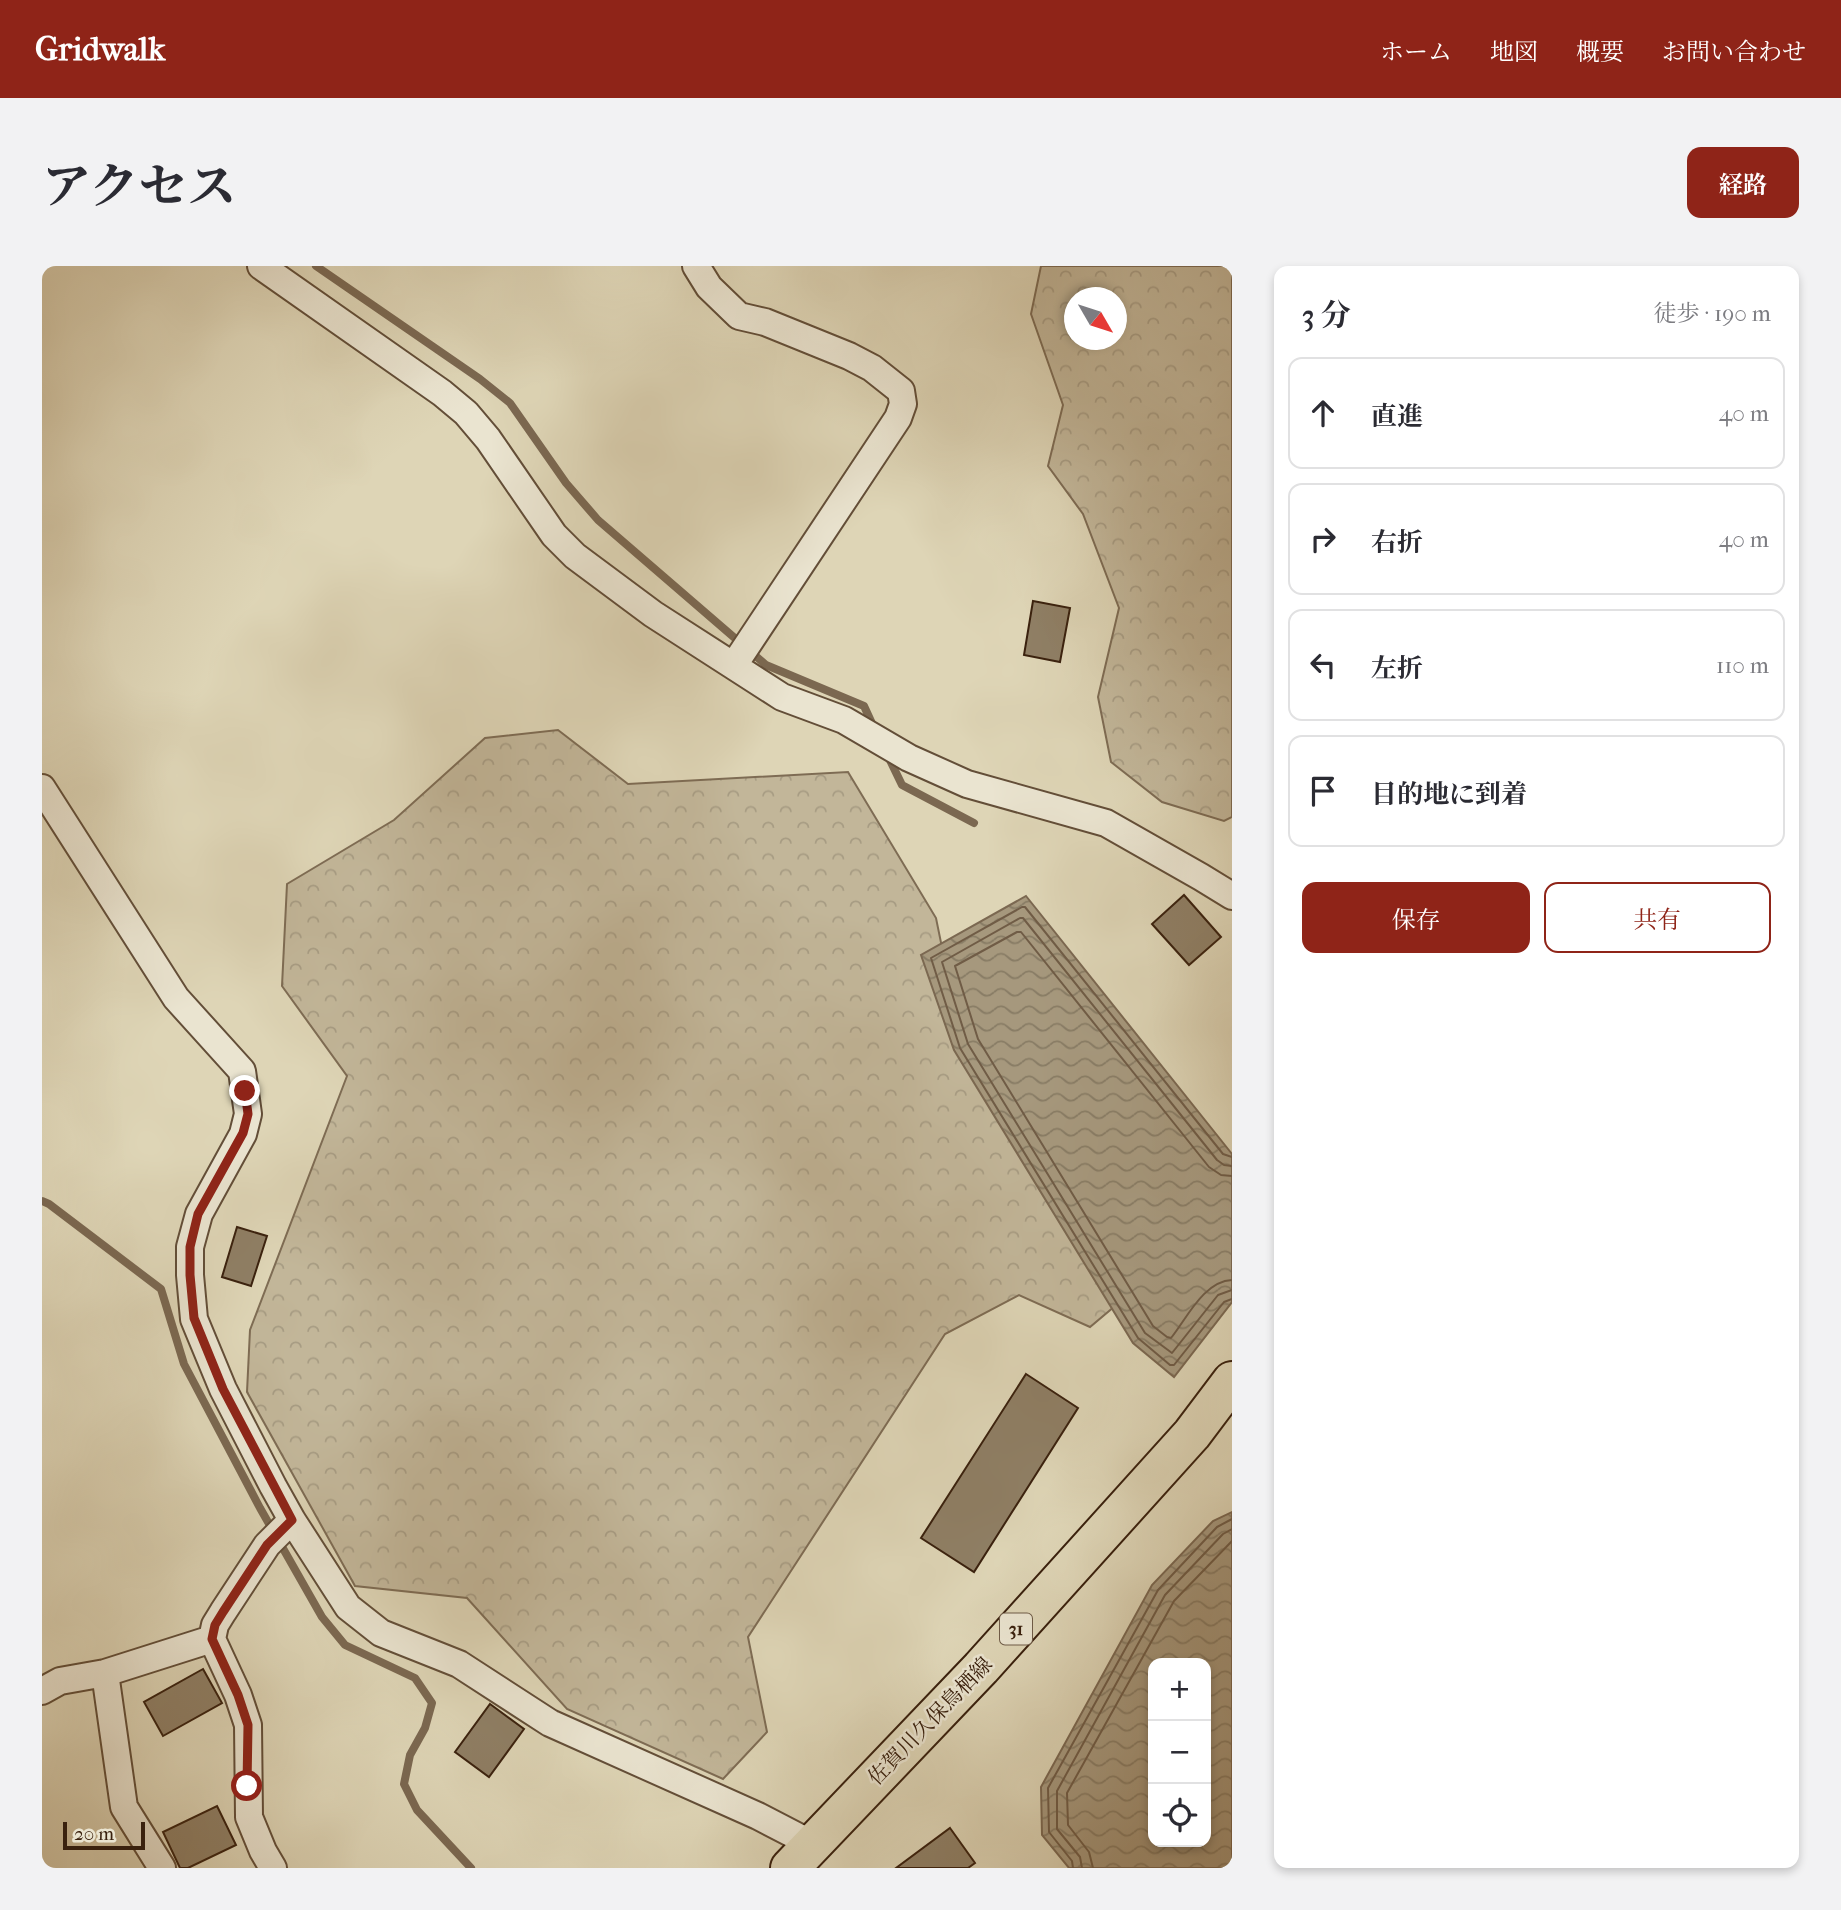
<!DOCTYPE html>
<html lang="ja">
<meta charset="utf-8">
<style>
body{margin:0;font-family:"IM FELL French Canon","Noto Serif JP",serif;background:#f2f2f3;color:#2b2b33}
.controls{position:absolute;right:21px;bottom:21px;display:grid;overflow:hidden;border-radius:14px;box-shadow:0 4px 10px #0003}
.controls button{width:63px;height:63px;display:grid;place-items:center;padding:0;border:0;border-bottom:2px solid #e1e1e2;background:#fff;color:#2b2b33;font:35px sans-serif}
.compass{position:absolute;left:1022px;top:21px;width:63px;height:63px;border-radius:50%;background:#fff;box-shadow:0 4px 10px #0003;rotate:129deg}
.scale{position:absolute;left:21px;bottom:18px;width:82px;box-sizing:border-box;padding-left:7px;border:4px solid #3a210e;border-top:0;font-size:19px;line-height:24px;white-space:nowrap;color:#3a210e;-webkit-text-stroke:5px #eae4d0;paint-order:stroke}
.stop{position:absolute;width:21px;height:21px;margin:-16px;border:5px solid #8f2418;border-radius:50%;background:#fff}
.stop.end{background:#8f2418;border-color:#fff;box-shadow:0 2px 7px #0008}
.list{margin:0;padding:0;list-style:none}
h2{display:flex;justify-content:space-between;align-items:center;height:91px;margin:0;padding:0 28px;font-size:30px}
h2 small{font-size:23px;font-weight:400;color:#7c7c81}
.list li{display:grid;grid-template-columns:46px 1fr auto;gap:21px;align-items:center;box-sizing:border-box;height:112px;margin:0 14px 14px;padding:0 14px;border:2px solid #e1e1e2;border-radius:14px}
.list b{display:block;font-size:26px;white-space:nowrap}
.list em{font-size:23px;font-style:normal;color:#7c7c81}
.actions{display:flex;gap:14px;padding:21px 28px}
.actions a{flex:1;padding:16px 0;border:2px solid #8f2418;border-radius:14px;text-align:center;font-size:24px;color:#8f2418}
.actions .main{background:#8f2418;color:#fff}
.icon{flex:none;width:38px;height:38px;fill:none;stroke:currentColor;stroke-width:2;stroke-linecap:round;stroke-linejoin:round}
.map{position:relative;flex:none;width:1190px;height:1602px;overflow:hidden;border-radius:14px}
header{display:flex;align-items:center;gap:42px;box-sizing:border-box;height:98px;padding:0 35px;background:#8f2418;color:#fff}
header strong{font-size:33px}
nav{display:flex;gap:38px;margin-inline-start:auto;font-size:24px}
.intro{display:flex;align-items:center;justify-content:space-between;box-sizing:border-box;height:168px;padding:0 42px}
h1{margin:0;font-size:49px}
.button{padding:18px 32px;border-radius:14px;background:#8f2418;color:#fff;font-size:24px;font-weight:700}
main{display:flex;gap:42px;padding:0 42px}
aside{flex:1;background:#fff;border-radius:14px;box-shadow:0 4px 10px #0003}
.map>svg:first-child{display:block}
.forest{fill:url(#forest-crowns);stroke:#7e6c54;stroke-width:2;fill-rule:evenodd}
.water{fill:url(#water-waves);stroke:#7b6851;stroke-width:2;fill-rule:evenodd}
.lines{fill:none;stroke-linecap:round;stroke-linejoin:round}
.shore{stroke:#705c46;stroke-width:2}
.stream{stroke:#7b6851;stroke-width:8}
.building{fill:#8f7f65;stroke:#3a210e;stroke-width:2}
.street-casing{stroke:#634e38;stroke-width:30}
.primary-casing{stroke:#3a210e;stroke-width:42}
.street{stroke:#eae4d0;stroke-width:26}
.primary{stroke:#ded5b6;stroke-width:38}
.route{stroke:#8f2418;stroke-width:9}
.labels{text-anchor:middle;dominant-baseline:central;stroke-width:5;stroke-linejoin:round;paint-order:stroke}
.shield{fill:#eae4d0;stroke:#6f5c48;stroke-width:2}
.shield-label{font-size:19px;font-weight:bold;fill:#3a210e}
.street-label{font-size:21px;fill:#3a210e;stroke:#eae4d0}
</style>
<header>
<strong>Gridwalk</strong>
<nav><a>ホーム</a><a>地図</a><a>概要</a><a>お問い合わせ</a></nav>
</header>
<div class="intro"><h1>アクセス</h1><a class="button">経路</a></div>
<main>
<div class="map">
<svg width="1190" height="1602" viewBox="0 0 1190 1602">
<defs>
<pattern id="forest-crowns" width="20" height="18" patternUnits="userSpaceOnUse" patternTransform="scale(1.75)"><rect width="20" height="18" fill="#c2b699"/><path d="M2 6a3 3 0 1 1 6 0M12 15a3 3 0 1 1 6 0" fill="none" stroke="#a79c83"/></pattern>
<pattern id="water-waves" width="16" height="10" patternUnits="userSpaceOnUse" patternTransform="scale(1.75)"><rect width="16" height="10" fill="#a6987d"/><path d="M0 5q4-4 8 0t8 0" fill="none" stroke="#887c65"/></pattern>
</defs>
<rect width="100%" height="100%" fill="#ded5b6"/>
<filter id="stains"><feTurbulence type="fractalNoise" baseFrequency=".00286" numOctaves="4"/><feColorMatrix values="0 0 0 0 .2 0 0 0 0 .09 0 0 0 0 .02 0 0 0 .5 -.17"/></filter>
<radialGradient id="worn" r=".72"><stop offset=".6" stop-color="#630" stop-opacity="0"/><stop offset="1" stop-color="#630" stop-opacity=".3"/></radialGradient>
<path class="forest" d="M 999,0 L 1190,0 L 1190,551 L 1182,555 L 1120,536 L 1069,496 L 1056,431 L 1077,342 L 1041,248 L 1006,200 L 1021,139 L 989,48 ZM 1032,32 L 1074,32 L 1074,74 L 1032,74 Z
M 516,464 L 586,518 L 806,506 L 894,652 L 918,770 L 1073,1040 L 1048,1061 L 977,1029 L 903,1068 L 706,1371 L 725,1466 L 681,1513 L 525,1443 L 425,1332 L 313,1320 L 205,1126 L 208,1064 L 305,810 L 240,720 L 245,618 L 352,554 L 443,472 Z"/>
<path class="water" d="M 984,630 L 1190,888 L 1190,1036 L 1132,1111 L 1091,1077 L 912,784 L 879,689 Z
M 1190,1246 L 1190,1602 L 1027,1602 L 1000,1569 L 999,1521 L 1110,1319 L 1171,1255 ZM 1111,1397 L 1164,1397 L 1164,1576 L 1111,1576 Z"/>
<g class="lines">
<path class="shore" d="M 1190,891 L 1181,888 L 983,641 L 980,641 L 889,692 L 918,782 L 1096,1072 L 1128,1099 L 1132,1099 L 1182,1036 L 1190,1033
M 1190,900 L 1182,899 L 1175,894 L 981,652 L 978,652 L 900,696 L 926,778 L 1103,1067 L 1130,1087 L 1176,1029 L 1190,1024
M 1190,910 L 1179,909 L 1167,901 L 979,666 L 975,666 L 913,700 L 936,773 L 1111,1060 L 1125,1071 L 1129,1072 C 1145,1052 1162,1015 1190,1014
M 1031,1602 L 1030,1595 L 1007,1566 L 1006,1522 L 1116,1324 L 1175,1261 L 1190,1253
M 1040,1602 L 1038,1591 L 1015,1563 L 1015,1525 L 1123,1329 L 1181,1268 L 1190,1263
M 1051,1602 L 1047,1586 L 1026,1559 L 1025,1527 L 1132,1335 L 1190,1275"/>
<path class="stream" d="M 274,0 L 438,113 L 468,137 L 524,217 L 556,254 L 724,399 L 822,440 L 833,464
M 845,488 L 860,519 L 932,557
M 0,935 L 7,938 L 119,1023 L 142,1098 L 218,1242 L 280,1351 L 303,1379 L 373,1412 L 390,1437 L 383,1462 L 368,1489 L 362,1518 L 375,1544 L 429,1602"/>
</g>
<path class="building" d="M 991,335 L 1028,342 L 1018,396 L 982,389 Z
M 1142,629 L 1179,671 L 1147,699 L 1110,658 Z
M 195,961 L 225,970 L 209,1020 L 180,1011 Z
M 984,1108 L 1036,1142 L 932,1306 L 879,1272 Z
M 161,1403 L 180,1437 L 121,1470 L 102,1436 Z
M 448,1438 L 482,1463 L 447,1511 L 413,1486 Z
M 175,1540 L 194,1579 L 146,1602 L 138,1602 L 121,1566 Z
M 908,1562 L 933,1597 L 926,1602 L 854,1602 Z"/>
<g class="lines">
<g class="street-casing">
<path id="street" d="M 219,0 L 400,127 L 424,147 L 446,173 L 512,269 L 533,290 L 611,348 L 740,431 L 802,454 L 867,492 L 925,518 L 1064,557 L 1159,611 L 1190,630
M 654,0 L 667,21 L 697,50 L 723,56 L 807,90 L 830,102 L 859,125 L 861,138 L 856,152 L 692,399
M 0,522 L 134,732 L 200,805 L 206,848 L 201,868 L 157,948 L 148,981 L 148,1009 L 152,1053 L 181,1123 L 231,1220 L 250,1254 L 306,1341 L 339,1367 L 417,1398 L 508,1457 L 716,1550 L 770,1578
M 63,1407 L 82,1541 L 120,1602
M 0,1425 L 18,1415 L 63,1407 L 170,1373
M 231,1602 L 221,1585 L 207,1551 L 206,1459 L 196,1429 L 170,1373 L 173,1359 L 181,1346 L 225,1279 L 250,1254"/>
</g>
<g class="primary-casing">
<path id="primary" d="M 748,1602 L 939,1402 L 1150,1168 L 1190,1115"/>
</g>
<use href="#street" class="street"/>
<use href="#primary" class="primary"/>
</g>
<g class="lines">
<path class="route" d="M 203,825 L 206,848 L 201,867 L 156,948 L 148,981 L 148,1009 L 152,1052 L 181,1123 L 250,1254 L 225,1279 L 181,1346 L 173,1359 L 170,1373 L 196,1429 L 206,1459 L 205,1520"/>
</g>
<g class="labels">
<rect class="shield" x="958" y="1347.5" width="32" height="31" rx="5"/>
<g class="shield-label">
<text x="974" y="1363">31</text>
</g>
<g class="street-label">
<text transform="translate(888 1455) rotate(-46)">佐賀川久保鳥栖線</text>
</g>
</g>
<rect width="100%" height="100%" filter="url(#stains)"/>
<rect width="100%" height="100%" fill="url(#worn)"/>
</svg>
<div class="controls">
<button>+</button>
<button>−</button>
<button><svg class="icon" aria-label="locate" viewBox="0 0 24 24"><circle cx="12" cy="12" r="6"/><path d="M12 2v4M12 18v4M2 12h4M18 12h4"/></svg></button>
</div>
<svg class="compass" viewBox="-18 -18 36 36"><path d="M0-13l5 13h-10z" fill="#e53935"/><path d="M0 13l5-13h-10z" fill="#7c7c81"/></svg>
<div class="scale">20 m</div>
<div class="stop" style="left:205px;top:1520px"></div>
<div class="stop end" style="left:203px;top:825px"></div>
</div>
<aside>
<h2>3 分<small>徒歩 · 190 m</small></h2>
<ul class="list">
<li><svg class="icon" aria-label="ahead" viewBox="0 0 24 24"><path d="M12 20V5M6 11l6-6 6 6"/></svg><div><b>直進</b></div><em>40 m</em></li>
<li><svg class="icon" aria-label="right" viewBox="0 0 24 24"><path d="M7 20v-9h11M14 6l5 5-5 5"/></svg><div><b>右折</b></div><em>40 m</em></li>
<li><svg class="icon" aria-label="left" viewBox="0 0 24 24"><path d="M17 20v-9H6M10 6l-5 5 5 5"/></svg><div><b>左折</b></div><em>110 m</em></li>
<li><svg class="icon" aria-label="arrive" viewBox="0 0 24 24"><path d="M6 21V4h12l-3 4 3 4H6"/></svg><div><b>目的地に到着</b></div></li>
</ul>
<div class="actions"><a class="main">保存</a><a>共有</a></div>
</aside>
</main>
